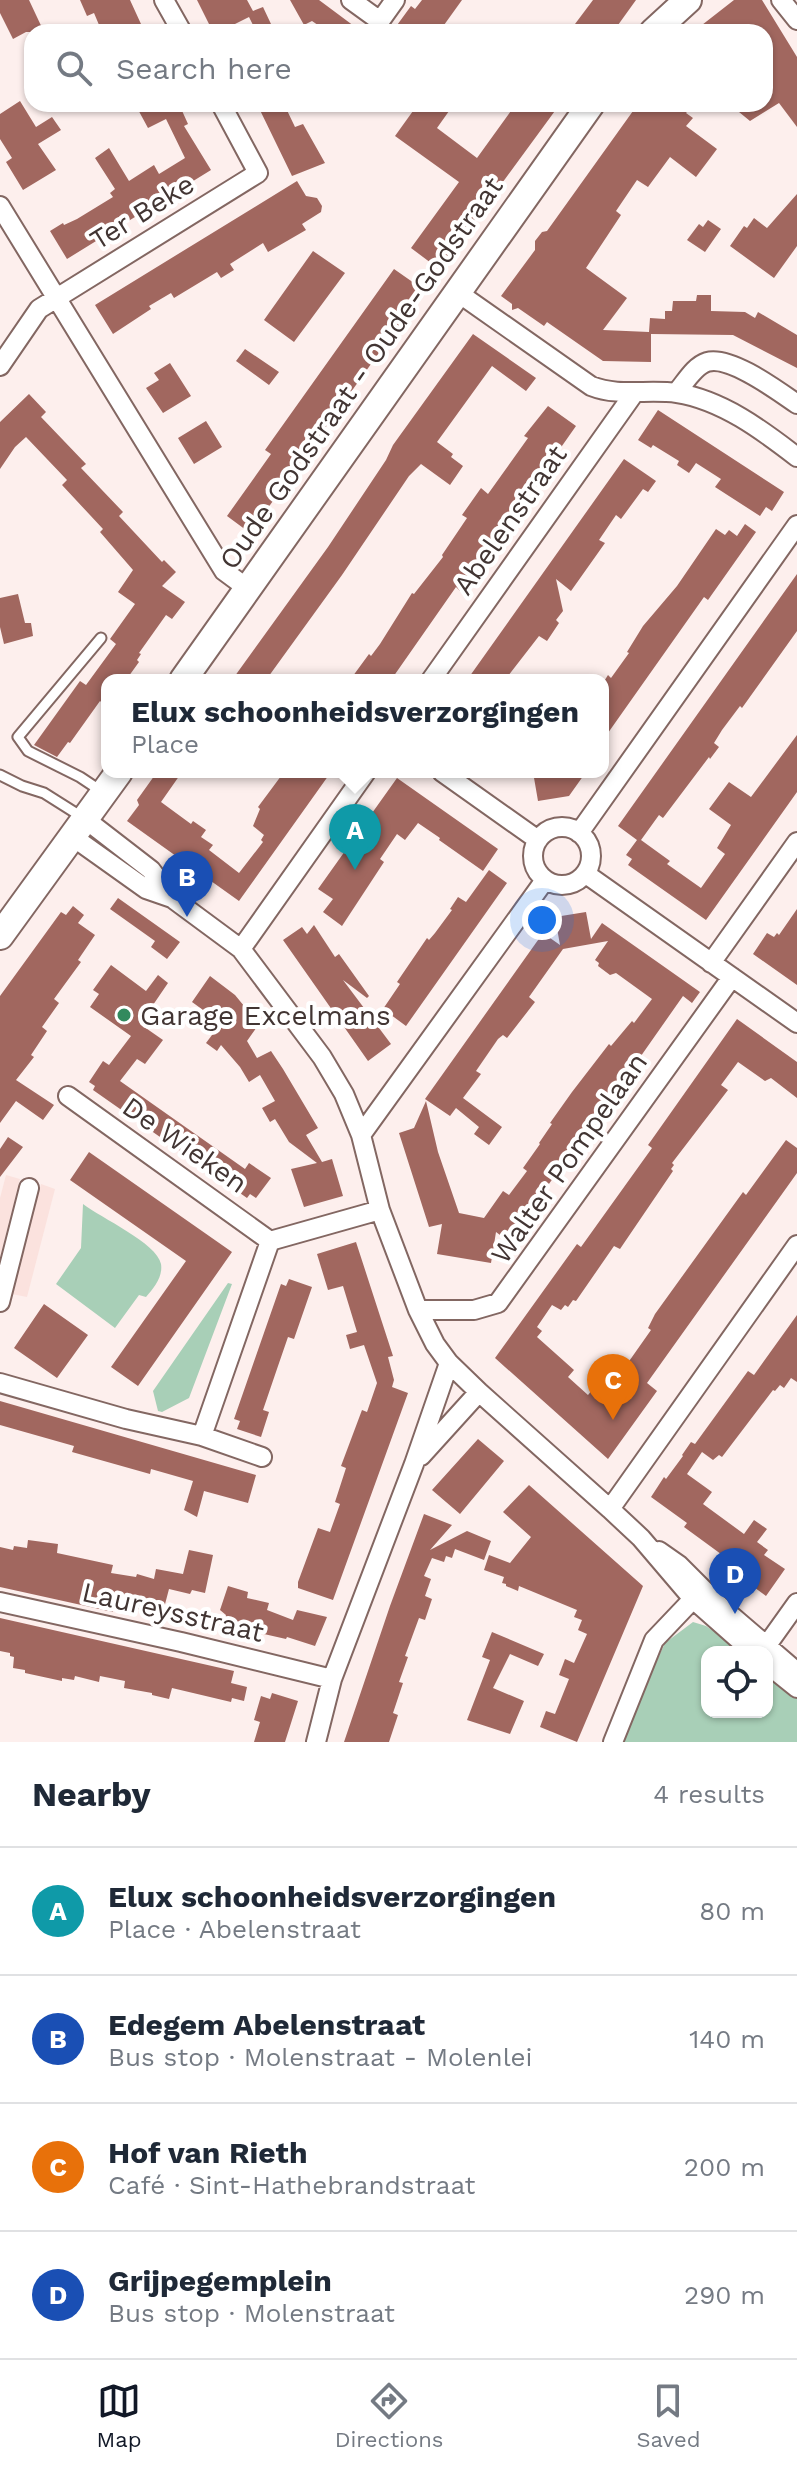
<!DOCTYPE html>
<meta charset="utf-8">
<style>
body{margin:0;font-family:"Work Sans",sans-serif;background:#f2f2f3;color:#1f2937}
.controls{position:absolute;right:24px;bottom:24px;display:grid;overflow:hidden;border-radius:16px;box-shadow:0 2px 6px #0004}
.controls button{width:72px;height:72px;display:grid;place-items:center;padding:0;border:0;border-bottom:2px solid #e0e1e3;background:#fff;color:#1f2937;font:40px sans-serif}
.you{position:absolute;left:542px;top:920px;width:28px;height:28px;margin:-20px;border:6px solid #fff;border-radius:50%;background:#1a73e8;box-shadow:0 0 0 12px #1a73e833}
.badge{display:grid;place-items:center;width:52px;height:52px;border-radius:50%;background:#111827;color:#fff;font-size:26px;font-weight:700}
.pin{position:absolute;translate:-50% -66px;filter:drop-shadow(0 2px 4px #0008)}
.pin::after{content:'';position:absolute;top:42px;width:28px;height:24px;background:inherit;clip-path:polygon(0 0,100% 0,50% 100%)}
.popup{position:absolute;left:101px;top:674px;width:508px;height:104px;box-sizing:border-box;display:grid;place-content:center;border-radius:16px;background:#fff;filter:drop-shadow(0 2px 6px #0005);font-size:26px;white-space:nowrap;color:#747a83}
.popup b{font-size:30px;color:#1f2937}
.popup::after{content:'';position:absolute;left:50%;top:100%;margin-left:-16px;border:16px solid transparent;border-top-color:#fff}
.list{margin:0;padding:0;list-style:none}
h2{display:flex;justify-content:space-between;align-items:center;height:104px;margin:0;padding:0 32px;font-size:34px}
h2 small{font-size:26px;font-weight:400;color:#747a83}
.list li{display:grid;grid-template-columns:52px 1fr auto;gap:24px;align-items:center;box-sizing:border-box;height:128px;padding:0 32px;border-top:2px solid #e0e1e3}
.list b{display:block;font-size:30px;white-space:nowrap}
.list p{margin:0;font-size:26px;white-space:nowrap;color:#747a83}
.list em{font-size:26px;font-style:normal;color:#747a83}
.icon{flex:none;width:44px;height:44px;fill:none;stroke:currentColor;stroke-width:2;stroke-linecap:round;stroke-linejoin:round}
.map{position:relative;flex:none;width:797px;height:1742px;overflow:hidden}
.search{position:absolute;background:#fff;box-shadow:0 2px 6px #0004;left:24px;right:24px;top:24px;height:88px;display:flex;align-items:center;gap:20px;box-sizing:border-box;padding:0 28px;border-radius:24px;color:#747a83;font-size:30px}
.sheet{height:616px;background:#fff}
nav{display:flex;justify-content:space-around;align-items:center;box-sizing:border-box;height:112px;border-top:2px solid #e0e1e3;background:#fff;font-size:22px;color:#747a83}
nav a{display:grid;justify-items:center;gap:4px}
nav .on{color:#111827}
.map>svg:first-child{display:block}
.built{fill:#fbe2de}
.green{fill:#a8cfb7}
.building{fill:#a1675f}
.lines{fill:none;stroke-linecap:round;stroke-linejoin:round}
.lane-casing{stroke:#836762;stroke-width:13}
.street-casing{stroke:#836762;stroke-width:22}
.secondary-casing{stroke:#836762;stroke-width:30}
.lane{stroke:#fff;stroke-width:9}
.street{stroke:#fff;stroke-width:18}
.secondary{stroke:#fff;stroke-width:26}
.poi-dot{fill:#328a5e;stroke:#fff;stroke-width:3}
.labels{text-anchor:middle;dominant-baseline:central;stroke-width:8;stroke-linejoin:round;paint-order:stroke}
.street-label{font-size:28px;fill:#423533;stroke:#fff}
.poi-label{font-size:28px;fill:#423533;stroke:#fff;text-anchor:start}
</style>
<div class="map">
<svg width="797" height="1742" viewBox="0 0 797 1742">
<rect width="100%" height="100%" fill="#fdefed"/>
<path class="built" d="M 6,1175 L 20,1179 L 0,1257 L 0,1198 Z
M 41,1184 L 55,1189 L 27,1297 L 12,1294 Z"/>
<path class="green" d="M 83,1204 C 101,1218 157,1243 161,1264 C 163,1277 154,1288 146,1297 L 139,1295 L 115,1328 L 56,1284 L 81,1248 Z
M 228,1283 L 232,1284 L 189,1398 L 162,1412 L 158,1411 L 153,1391 Z
M 693,1622 L 706,1626 L 744,1652 L 707,1652 L 707,1712 L 767,1712 L 767,1668 L 797,1691 L 797,1742 L 619,1742 L 665,1643 Z"/>
<path class="building" d="M 0,0 L 29,0 L 44,32 L 26,32 L 13,39 L 0,13 Z
M 80,0 L 130,0 L 141,24 L 123,32 L 102,32 L 94,13 L 87,16 Z
M 197,0 L 247,0 L 253,11 L 263,7 L 271,24 L 256,31 L 249,17 L 219,32 L 213,32 Z
M 290,0 L 319,0 L 362,32 L 328,32 L 312,21 L 304,25 Z
M 422,0 L 462,0 L 439,32 L 392,32 L 411,6 L 415,9 Z
M 593,0 L 636,0 L 613,32 L 569,32 Z
M 734,0 L 762,0 L 797,57 L 797,127 L 779,103 L 750,121 L 739,112 L 752,104 L 765,104 L 765,32 L 693,32 Z
M 20,101 L 36,127 L 52,117 L 61,130 L 38,144 L 56,170 L 23,190 L 6,162 L 12,158 L 0,139 L 0,114 Z
M 135,104 L 179,104 L 188,124 L 184,126 L 211,170 L 67,259 L 50,231 L 63,223 L 64,225 L 77,219 L 113,197 L 110,193 L 115,189 L 95,158 L 109,148 L 129,181 L 154,165 L 159,174 L 185,158 L 166,119 L 148,128 Z
M 257,104 L 284,104 L 295,127 L 303,124 L 325,163 L 292,176 Z
M 418,104 L 454,104 L 437,128 L 477,158 L 516,104 L 560,104 L 439,269 L 411,248 L 459,182 L 395,136 Z
M 638,104 L 694,104 L 686,113 L 693,118 L 686,126 L 717,149 L 696,177 L 670,157 L 648,187 L 637,180 L 616,211 L 621,215 L 586,268 L 627,298 L 603,330 L 649,332 L 650,318 L 665,319 L 665,311 L 672,311 L 673,301 L 696,301 L 697,295 L 711,295 L 711,311 L 745,312 L 755,318 L 758,312 L 797,335 L 797,368 L 733,335 L 651,334 L 651,362 L 603,361 L 547,322 L 544,326 L 518,308 L 512,310 L 512,304 L 501,296 L 535,250 L 535,241 L 542,232 L 547,231 Z
M 297,181 L 306,196 L 317,198 L 322,206 L 321,212 L 302,224 L 306,230 L 268,252 L 263,243 L 230,264 L 234,270 L 221,278 L 217,272 L 174,298 L 171,293 L 149,306 L 151,309 L 113,334 L 95,305 Z
M 797,194 L 797,246 L 774,278 L 730,246 L 744,226 L 747,228 L 754,218 L 767,228 Z
M 708,220 L 721,229 L 705,252 L 687,240 L 699,224 L 703,227 Z
M 313,251 L 345,273 L 294,342 L 264,320 Z
M 394,269 L 424,290 L 250,533 L 227,516 L 271,454 L 265,450 Z
M 473,334 L 536,378 L 526,391 L 492,366 L 437,442 L 453,454 L 451,457 L 463,466 L 450,485 L 421,464 L 409,476 L 342,575 L 266,680 L 232,680 L 328,547 L 386,460 L 393,445 Z
M 245,349 L 279,372 L 269,385 L 236,361 Z
M 170,363 L 191,396 L 163,413 L 146,388 L 159,380 L 154,373 Z
M 29,394 L 46,412 L 41,417 L 86,464 L 81,468 L 123,512 L 119,516 L 162,562 L 164,560 L 176,572 L 162,586 L 185,602 L 172,619 L 166,615 L 139,653 L 141,654 L 137,660 L 139,662 L 126,680 L 107,680 L 107,707 L 100,701 L 70,743 L 68,742 L 57,757 L 34,745 L 80,681 L 86,685 L 116,644 L 110,639 L 135,604 L 118,592 L 133,570 L 100,532 L 103,529 L 62,485 L 67,480 L 26,437 L 15,447 L 0,469 L 0,422 Z
M 548,406 L 576,426 L 460,591 L 456,587 L 391,680 L 350,680 L 369,654 L 371,656 L 380,644 L 412,593 L 414,594 L 443,557 L 442,555 L 467,518 L 462,515 L 481,488 L 488,494 L 528,438 L 524,436 Z
M 658,410 L 784,492 L 772,511 L 766,507 L 760,516 L 715,487 L 721,479 L 696,463 L 689,473 L 677,465 L 679,461 L 653,445 L 651,448 L 638,440 Z
M 206,421 L 222,447 L 194,464 L 178,438 Z
M 624,459 L 656,481 L 648,492 L 643,489 L 621,519 L 616,515 L 599,540 L 605,543 L 571,591 L 556,579 L 563,611 L 556,620 L 559,623 L 547,641 L 539,636 L 505,680 L 467,680 Z
M 745,524 L 756,532 L 708,600 L 704,597 L 603,740 L 603,683 L 608,675 L 611,678 L 629,653 L 627,652 L 643,626 L 677,586 L 716,529 L 725,535 L 729,530 L 737,536 Z
M 797,574 L 797,631 L 742,708 L 740,706 L 722,730 L 714,743 L 719,747 L 710,759 L 709,757 L 663,818 L 659,815 L 641,840 L 670,861 L 667,864 L 701,888 L 725,854 L 717,848 L 731,825 L 709,809 L 729,782 L 751,797 L 797,735 L 797,792 L 706,920 L 628,865 L 632,859 L 626,855 L 637,840 L 618,826 Z
M 18,594 L 25,623 L 31,623 L 33,636 L 4,644 L 0,627 L 0,598 Z
M 157,772 L 182,772 L 161,802 L 191,824 L 193,821 L 206,830 L 201,837 L 213,845 L 209,850 L 239,873 L 263,842 L 261,840 L 264,835 L 253,826 L 260,809 L 258,807 L 284,772 L 331,772 L 239,901 L 127,821 L 139,805 L 137,800 Z
M 533,772 L 586,772 L 569,796 L 538,801 Z
M 397,778 L 498,849 L 483,871 L 439,840 L 440,838 L 418,823 L 405,840 L 397,834 L 380,859 L 384,862 L 342,926 L 323,912 L 333,899 L 318,889 Z
M 489,870 L 507,883 L 406,1026 L 383,1009 L 400,984 L 397,982 L 427,938 L 429,940 L 435,933 L 452,910 L 450,909 L 458,897 L 466,902 Z
M 118,898 L 180,942 L 167,959 L 151,947 L 155,941 L 110,909 Z
M 73,906 L 84,915 L 78,923 L 95,935 L 78,960 L 81,962 L 54,999 L 59,1003 L 42,1027 L 47,1031 L 31,1055 L 34,1057 L 16,1080 L 54,1105 L 43,1120 L 16,1101 L 0,1123 L 0,996 L 61,912 L 66,915 Z
M 797,909 L 797,985 L 753,954 L 767,933 L 774,937 L 777,933 L 779,935 Z
M 586,912 L 591,939 L 602,923 L 700,992 L 692,1003 L 683,996 L 636,1063 L 625,1076 L 623,1075 L 570,1146 L 574,1149 L 508,1241 L 496,1232 L 491,1263 L 437,1254 L 442,1224 L 429,1227 L 399,1133 L 414,1128 L 426,1101 L 438,1152 L 459,1213 L 484,1218 L 503,1191 L 509,1195 L 527,1171 L 523,1168 L 540,1144 L 539,1143 L 552,1124 L 550,1123 L 572,1092 L 609,1044 L 611,1046 L 632,1021 L 634,1023 L 652,999 L 616,973 L 610,975 L 598,966 L 599,963 L 595,960 L 608,941 L 563,949 L 529,997 L 535,1002 L 507,1038 L 503,1035 L 498,1039 L 476,1071 L 481,1074 L 463,1098 L 502,1127 L 489,1145 L 474,1134 L 479,1127 L 456,1108 L 450,1116 L 425,1099 L 543,933 L 560,945 L 555,917 Z
M 314,925 L 335,957 L 339,954 L 369,996 L 367,998 L 343,980 L 391,1044 L 368,1061 L 283,940 L 302,927 L 307,934 Z
M 111,965 L 146,991 L 158,975 L 168,983 L 140,1024 L 163,1040 L 145,1064 L 137,1059 L 120,1081 L 245,1169 L 249,1163 L 271,1178 L 256,1198 L 250,1194 L 247,1198 L 93,1090 L 95,1086 L 89,1082 L 103,1061 L 109,1065 L 131,1036 L 90,1007 L 99,994 L 93,990 Z
M 210,976 L 235,995 L 249,1012 L 261,1021 L 247,1041 L 257,1058 L 271,1051 L 283,1069 L 318,1128 L 306,1135 L 322,1162 L 332,1159 L 343,1196 L 304,1207 L 291,1169 L 317,1163 L 289,1142 L 275,1119 L 270,1122 L 262,1108 L 275,1101 L 260,1075 L 249,1082 L 240,1067 L 221,1045 L 217,1051 L 206,1043 L 221,1023 L 192,1002 Z
M 737,1019 L 797,1062 L 797,1098 L 771,1078 L 765,1081 L 738,1062 L 721,1085 L 728,1090 L 672,1163 L 674,1165 L 671,1169 L 673,1171 L 620,1249 L 614,1246 L 576,1301 L 573,1300 L 568,1307 L 565,1305 L 561,1310 L 552,1305 L 537,1327 L 542,1331 L 537,1337 L 574,1370 L 568,1377 L 588,1395 L 599,1382 L 621,1401 L 638,1378 L 625,1367 L 651,1330 L 648,1328 L 655,1314 L 743,1192 L 746,1195 L 786,1140 L 797,1148 L 797,1173 L 647,1383 L 657,1391 L 608,1459 L 495,1358 L 577,1244 L 581,1247 L 652,1148 L 648,1145 Z
M 8,1137 L 23,1147 L 0,1177 L 0,1149 Z
M 89,1152 L 232,1252 L 138,1386 L 111,1367 L 186,1261 L 70,1180 Z
M 356,1242 L 393,1356 L 388,1357 L 394,1380 L 392,1387 L 408,1393 L 333,1600 L 298,1588 L 298,1582 L 318,1528 L 330,1532 L 340,1504 L 335,1502 L 346,1468 L 341,1466 L 362,1410 L 367,1412 L 377,1383 L 364,1345 L 350,1349 L 346,1335 L 357,1332 L 343,1286 L 328,1290 L 317,1254 Z
M 289,1279 L 312,1287 L 294,1339 L 288,1337 L 278,1366 L 263,1410 L 269,1412 L 261,1437 L 237,1429 L 240,1421 L 234,1419 L 281,1284 L 286,1286 Z
M 44,1304 L 88,1335 L 57,1378 L 14,1348 Z
M 797,1315 L 797,1382 L 791,1378 L 784,1388 L 780,1385 L 775,1391 L 773,1390 L 722,1457 L 719,1455 L 713,1460 L 702,1452 L 687,1474 L 712,1492 L 703,1504 L 744,1534 L 754,1520 L 767,1529 L 757,1542 L 768,1550 L 764,1555 L 785,1569 L 766,1596 L 747,1582 L 751,1576 L 684,1527 L 687,1523 L 651,1497 L 664,1477 L 666,1479 L 683,1456 L 682,1455 L 691,1442 L 695,1444 L 748,1371 L 754,1375 Z
M 0,1401 L 256,1475 L 248,1503 L 204,1491 L 197,1517 L 184,1510 L 193,1481 L 151,1469 L 150,1474 L 72,1452 L 74,1446 L 0,1425 Z
M 478,1439 L 504,1461 L 460,1514 L 432,1490 Z
M 529,1485 L 643,1586 L 577,1742 L 540,1727 L 546,1711 L 555,1714 L 569,1679 L 559,1675 L 565,1659 L 574,1663 L 587,1634 L 578,1630 L 582,1620 L 574,1617 L 577,1610 L 519,1586 L 518,1591 L 506,1586 L 506,1584 L 502,1583 L 504,1577 L 484,1570 L 489,1555 L 510,1563 L 531,1537 L 503,1512 Z
M 424,1514 L 452,1525 L 430,1550 L 467,1531 L 491,1541 L 484,1560 L 455,1549 L 452,1558 L 446,1556 L 444,1562 L 432,1558 L 424,1576 L 431,1579 L 425,1596 L 432,1599 L 425,1620 L 419,1618 L 405,1656 L 408,1657 L 399,1682 L 403,1683 L 393,1713 L 398,1715 L 389,1742 L 344,1742 L 390,1606 Z
M 28,1540 L 58,1544 L 57,1553 L 113,1565 L 111,1573 L 136,1577 L 137,1574 L 154,1579 L 156,1569 L 183,1574 L 189,1550 L 213,1555 L 205,1593 L 192,1590 L 190,1594 L 169,1589 L 164,1608 L 142,1607 L 134,1612 L 113,1609 L 113,1612 L 0,1587 L 0,1547 L 13,1550 L 14,1546 L 27,1548 Z
M 228,1586 L 248,1592 L 247,1598 L 269,1603 L 267,1610 L 293,1620 L 297,1610 L 327,1617 L 315,1646 L 287,1637 L 286,1639 L 224,1625 L 226,1615 L 220,1610 Z
M 0,1618 L 234,1671 L 231,1683 L 247,1687 L 244,1701 L 232,1698 L 231,1702 L 172,1688 L 169,1699 L 152,1695 L 152,1693 L 124,1688 L 125,1681 L 100,1676 L 99,1682 L 75,1676 L 74,1680 L 62,1678 L 62,1681 L 25,1673 L 25,1670 L 13,1668 L 14,1657 L 10,1656 L 10,1653 L 0,1651 Z
M 492,1632 L 544,1654 L 538,1666 L 510,1654 L 493,1688 L 524,1701 L 510,1734 L 467,1720 L 490,1660 L 482,1657 Z
M 272,1693 L 298,1701 L 285,1742 L 254,1742 L 260,1722 L 254,1720 L 261,1696 L 270,1699 Z"/>
<g class="lines">
<g class="lane-casing">
<path id="lane" d="M 0,775 L 22,786 L 44,793 L 82,817
M 101,791 L 80,777 L 28,751 L 18,737 L 101,638"/>
</g>
<g class="street-casing">
<path id="street" d="M 164,0 L 182,32
M 351,0 L 380,21 L 395,0
M 781,0 L 797,20
M 0,206 L 224,571 L 247,588
M 457,292 L 591,386 C 619,397 647,389 677,393 C 722,400 762,430 797,457
M 0,366 L 39,309 L 258,173 L 221,104
M 676,393 C 685,383 694,366 707,362 C 730,355 778,391 797,404
M 431,680 L 635,392
M 442,772 L 538,840
M 85,819 L 151,870 L 172,898
M533 856a29 29 0 1 1 58 0a29 29 0 1 1-58 0Z
M 579,833 L 797,525
M 73,837 L 146,889 L 172,898 L 241,949 L 322,1057 L 344,1094 L 361,1135 L 380,1210 L 418,1310 L 435,1344 L 449,1363 L 479,1392 L 610,1509 L 641,1538 L 693,1599 L 753,1652
M 586,874 L 797,1023
M 241,949 L 366,772
M 711,963 L 797,842
M 68,1096 L 270,1241
M 361,1135 L 545,880
M 0,1302 L 29,1188
M 418,1310 L 474,1310 L 498,1303 L 732,977
M 0,1383 L 126,1419 L 202,1436 L 270,1241 L 380,1210
M 202,1436 L 262,1457
M 421,1456 L 479,1392
M 610,1509 L 797,1245
M 659,1551 L 679,1565 L 719,1605 L 797,1672
M 0,1602 L 181,1642 L 332,1679
M 762,1652 L 797,1603
M 767,1664 L 797,1688
M 316,1742 L 332,1679 L 414,1464 L 449,1363
M 613,1742 L 654,1640 L 693,1599"/>
</g>
<g class="secondary-casing">
<path id="secondary" d="M 653,32 L 688,0
M 183,680 L 591,104
M 0,936 L 119,772"/>
</g>
<use href="#lane" class="lane"/>
<use href="#street" class="street"/>
<use href="#secondary" class="secondary"/>
</g>
<circle class="poi-dot" cx="124" cy="1015" r="8"/>
<g class="labels">
<g class="street-label">
<text transform="translate(142 212) rotate(-32)">Ter Beke</text>
<text transform="translate(361 373) rotate(-55)">Oude Godstraat - Oude-Godstraat</text>
<text transform="translate(510 520) rotate(-55)">Abelenstraat</text>
<text transform="translate(185 1145) rotate(35)">De Wieken</text>
<text transform="translate(569 1158) rotate(-55)">Walter Pompelaan</text>
<text transform="translate(173 1612) rotate(13)">Laureysstraat</text>
</g>
<g class="poi-label">
<text x="140" y="1015">Garage Excelmans</text>
</g>
</g>
</svg>
<div class="controls">
<button><svg class="icon" aria-label="locate" viewBox="0 0 24 24"><circle cx="12" cy="12" r="6"/><path d="M12 2v4M12 18v4M2 12h4M18 12h4"/></svg></button>
</div>
<div class="you"></div>
<div class="pin badge" style="left:355px;top:870px;background:#0f9aa8">A</div>
<div class="popup"><b>Elux schoonheidsverzorgingen</b>Place</div>
<div class="pin badge" style="left:187px;top:917px;background:#1a4fb4">B</div>
<div class="pin badge" style="left:613px;top:1420px;background:#e8710a">C</div>
<div class="pin badge" style="left:735px;top:1614px;background:#1a4fb4">D</div>
<div class="search"><svg class="icon" aria-label="search" viewBox="0 0 24 24"><circle cx="10" cy="10" r="6"/><path d="M15 15l6 6"/></svg>Search here</div>
</div>
<section class="sheet">
<h2>Nearby<small>4 results</small></h2>
<ul class="list">
<li><span class="badge" style="background:#0f9aa8">A</span><div><b>Elux schoonheidsverzorgingen</b><p>Place · Abelenstraat</p></div><em>80 m</em></li>
<li><span class="badge" style="background:#1a4fb4">B</span><div><b>Edegem Abelenstraat</b><p>Bus stop · Molenstraat - Molenlei</p></div><em>140 m</em></li>
<li><span class="badge" style="background:#e8710a">C</span><div><b>Hof van Rieth</b><p>Café · Sint-Hathebrandstraat</p></div><em>200 m</em></li>
<li><span class="badge" style="background:#1a4fb4">D</span><div><b>Grijpegemplein</b><p>Bus stop · Molenstraat</p></div><em>290 m</em></li>
</ul>
</section>
<nav>
<a class="on"><svg class="icon" aria-label="map" viewBox="0 0 24 24"><path d="M3 6l6-2 6 2 6-2v14l-6 2-6-2-6 2zM9 4v14M15 6v14"/></svg>Map</a>
<a><svg class="icon" aria-label="directions" viewBox="0 0 24 24"><path d="M12 3l9 9-9 9-9-9zM9 14v-3h6M13 9l2 2-2 2"/></svg>Directions</a>
<a><svg class="icon" aria-label="saved" viewBox="0 0 24 24"><path d="M7 4h10v16l-5-4-5 4z"/></svg>Saved</a>
</nav>
